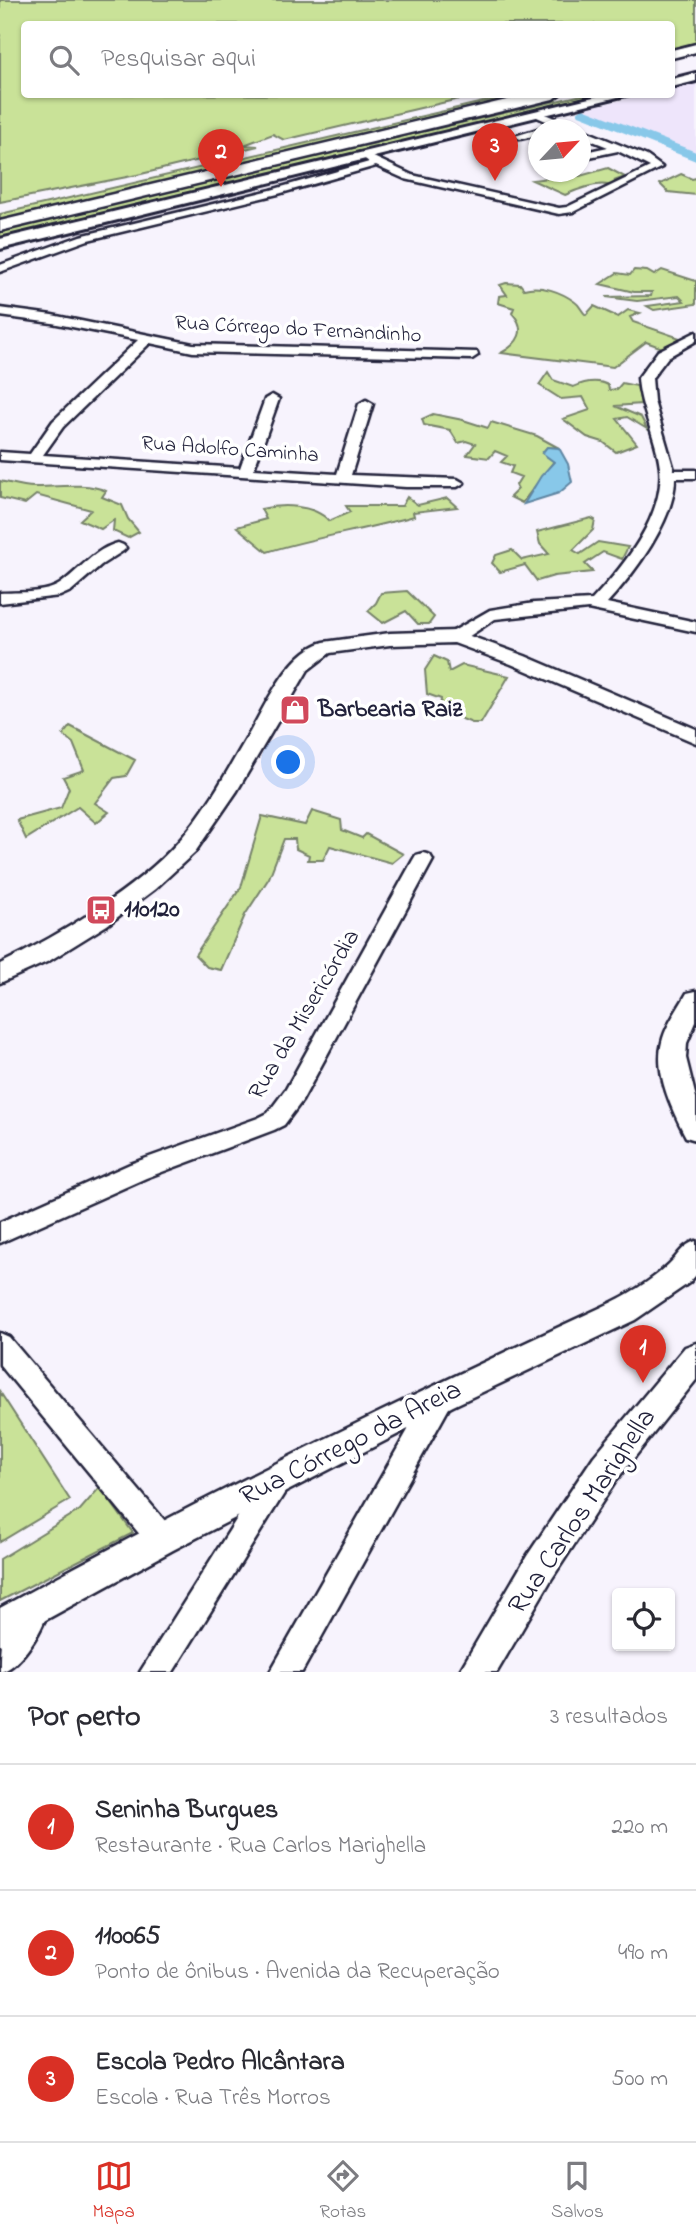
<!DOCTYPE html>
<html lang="pt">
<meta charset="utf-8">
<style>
body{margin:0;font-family:"Indie Flower",sans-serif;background:#f2f2f3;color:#2b2b33}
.controls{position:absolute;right:21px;bottom:21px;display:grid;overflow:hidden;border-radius:7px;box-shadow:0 2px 5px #0004}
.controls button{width:63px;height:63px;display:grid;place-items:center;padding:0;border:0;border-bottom:2px solid #e1e1e2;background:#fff;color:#2b2b33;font:35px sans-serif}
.compass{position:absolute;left:528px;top:119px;width:63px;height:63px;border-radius:50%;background:#fff;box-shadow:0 2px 5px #0004;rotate:64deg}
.you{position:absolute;left:289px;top:763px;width:24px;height:24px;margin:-18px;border:5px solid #fff;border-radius:50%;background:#1a73e8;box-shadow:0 0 0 10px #1a73e833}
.badge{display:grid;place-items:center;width:46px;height:46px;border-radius:50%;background:#d93025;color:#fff;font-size:23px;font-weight:700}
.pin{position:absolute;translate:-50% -58px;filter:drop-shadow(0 2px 4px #0008)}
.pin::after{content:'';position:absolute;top:37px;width:24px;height:21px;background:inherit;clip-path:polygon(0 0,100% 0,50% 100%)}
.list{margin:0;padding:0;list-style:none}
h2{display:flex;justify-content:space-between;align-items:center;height:91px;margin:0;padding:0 28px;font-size:30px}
h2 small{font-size:23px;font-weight:400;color:#7c7c81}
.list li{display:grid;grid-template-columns:46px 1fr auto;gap:21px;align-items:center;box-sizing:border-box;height:126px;padding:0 28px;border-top:2px solid #e1e1e2}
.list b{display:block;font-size:26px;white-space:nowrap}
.list p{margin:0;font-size:23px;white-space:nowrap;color:#7c7c81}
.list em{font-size:23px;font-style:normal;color:#7c7c81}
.icon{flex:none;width:38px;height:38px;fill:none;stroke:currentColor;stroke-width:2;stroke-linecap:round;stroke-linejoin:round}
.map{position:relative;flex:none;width:696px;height:1672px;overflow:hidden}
.search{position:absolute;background:#fff;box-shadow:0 2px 5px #0004;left:21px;right:21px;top:21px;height:77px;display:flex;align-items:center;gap:18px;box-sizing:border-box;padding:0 24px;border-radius:7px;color:#7c7c81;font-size:26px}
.sheet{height:469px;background:#fff}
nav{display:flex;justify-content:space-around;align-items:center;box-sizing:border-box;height:98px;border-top:2px solid #e1e1e2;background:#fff;font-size:19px;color:#7c7c81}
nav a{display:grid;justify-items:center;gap:4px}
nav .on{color:#d93025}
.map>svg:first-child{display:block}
.built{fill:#eee5fb}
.green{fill:#c9e298;stroke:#76826a;stroke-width:2}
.water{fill:#88c8e9;stroke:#5f86a3;stroke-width:2}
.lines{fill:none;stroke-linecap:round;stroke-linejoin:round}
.canal{fill:#88c8e9;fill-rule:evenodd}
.minor-casing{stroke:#22223b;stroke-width:5}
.tertiary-casing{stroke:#22223b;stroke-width:5}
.secondary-casing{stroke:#22223b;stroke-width:6}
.trunk-casing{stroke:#22223b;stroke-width:5}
.minor{fill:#fff;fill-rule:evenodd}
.tertiary{fill:#fff;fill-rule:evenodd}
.secondary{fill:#fff;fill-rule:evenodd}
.trunk{fill:#fff;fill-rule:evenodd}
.labels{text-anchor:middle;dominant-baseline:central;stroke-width:7;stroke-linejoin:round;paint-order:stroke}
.far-street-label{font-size:21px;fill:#22223b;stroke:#fff}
.poi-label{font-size:24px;font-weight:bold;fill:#22223b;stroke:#fff;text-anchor:start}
.street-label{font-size:24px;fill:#22223b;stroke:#fff}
.near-street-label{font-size:28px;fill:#22223b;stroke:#fff}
</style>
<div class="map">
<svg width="696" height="1672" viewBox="0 0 696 1672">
<rect width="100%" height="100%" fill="#f7f3fd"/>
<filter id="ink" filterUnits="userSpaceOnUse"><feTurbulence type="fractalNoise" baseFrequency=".0143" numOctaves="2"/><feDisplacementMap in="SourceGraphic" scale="14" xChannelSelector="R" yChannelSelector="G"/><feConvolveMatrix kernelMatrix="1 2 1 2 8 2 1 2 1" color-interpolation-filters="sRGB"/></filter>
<g filter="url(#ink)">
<path class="built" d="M 696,83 L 696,151 L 687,154 L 581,109 L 645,95 L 672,94 L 672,89 Z"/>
<path class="green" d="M 0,0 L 696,0 L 696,43 L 672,49 L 672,24 L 24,24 L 24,94 L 476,95 L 284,140 L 273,134 L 244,145 L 258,146 L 137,175 L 0,202 Z
M 513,95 L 546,95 L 0,223 L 0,214 Z
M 582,95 L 612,95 L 0,241 L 0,229 Z
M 608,168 L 625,177 L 614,181 L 623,182 L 614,187 C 601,180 578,189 565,195 L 532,180 L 573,175 L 580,176 Z
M 681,174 L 692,179 L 696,178 L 696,195 L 668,192 L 660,184 Z
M 634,270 L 647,271 L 654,275 L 662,270 L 696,281 L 696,304 L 654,310 L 647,306 L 684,301 L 679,296 L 637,301 L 606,297 L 651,296 L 652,292 L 634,292 L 600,284 L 617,273 L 630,275 Z
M 506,283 L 520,284 L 524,289 C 540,284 562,292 575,302 C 580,305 581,311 586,315 L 594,306 L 618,317 L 628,310 L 640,313 L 630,317 L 633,322 L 680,338 L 665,349 L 646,342 L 613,367 L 501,353 C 518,344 528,330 512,313 L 514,308 L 498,303 L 499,296 L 507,295 L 500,285 Z
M 548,372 L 553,380 L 573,387 C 584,382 597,379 608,385 L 609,390 L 617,389 L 622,383 L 637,386 L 641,404 L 615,406 L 641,417 L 647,429 L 627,417 L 617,419 L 637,444 L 616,452 L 603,442 L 587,437 L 563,419 L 590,410 L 583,397 L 561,399 L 539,385 Z
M 433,414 L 463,420 L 488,428 L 491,422 L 537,436 L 559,448 L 547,447 L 542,453 L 554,461 L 522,503 L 510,497 L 518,489 L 516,485 L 521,477 L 510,473 L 513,466 L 501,462 L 507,456 L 495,451 L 489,458 L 467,455 L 475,444 L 466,441 L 458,443 L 450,430 L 424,425 L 422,419 Z
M 0,481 C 11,483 22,487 34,487 C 54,487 88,482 106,491 L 102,497 L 122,505 L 128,519 L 139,532 L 128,538 L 113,531 L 114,520 L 101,529 L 80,520 L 91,510 L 36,495 L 25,504 L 0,498 Z
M 407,497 L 418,505 L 447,498 L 457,507 L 413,512 L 414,516 C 365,530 315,537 267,552 L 237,527 L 266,519 L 261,509 C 281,504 314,504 329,521 L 350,512 L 346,506 L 402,506 Z
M 591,518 L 595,520 L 593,530 L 573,550 L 580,554 L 598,542 L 628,547 L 622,559 L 603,552 L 585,564 L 593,572 L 554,576 L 537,581 L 525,565 L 500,572 L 492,563 L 496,555 L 512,550 L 522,560 L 549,554 L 540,544 L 537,532 Z
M 407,591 L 434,617 L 429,624 L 418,624 L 406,611 L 383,623 L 368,611 L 376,603 L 381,593 Z
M 434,656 L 447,662 L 449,672 L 462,665 L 509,676 L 481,723 L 472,723 L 440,710 L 441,699 L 427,694 L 425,670 Z
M 70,726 L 135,760 L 126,776 L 114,778 L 95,803 L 109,812 L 96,823 L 78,807 L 26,839 L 17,820 L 61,808 L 69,788 L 63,777 L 84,770 L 73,743 L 63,735 Z
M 312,811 L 341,820 L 342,830 L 362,838 L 366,834 L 403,854 L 392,863 L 330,846 L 323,860 L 308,860 L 309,855 L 296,849 L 295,839 L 284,839 L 269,878 L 245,915 L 221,970 L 207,967 L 195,955 L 241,887 L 262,816 L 305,825 Z
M 0,1392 L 70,1500 L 0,1542 Z
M 100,1487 L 133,1533 L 0,1601 L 0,1559 L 80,1510 Z"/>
<path class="water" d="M 547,447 L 559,448 L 568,464 L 572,482 L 559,493 L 524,504 L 541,476 L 554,462 L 542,453 Z"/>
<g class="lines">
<path class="canal" d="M 583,108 L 696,152 L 696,161 L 579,115 L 577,112 Z"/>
<g class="minor-casing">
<path id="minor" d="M 540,112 L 647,156 L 662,167 L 573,212 L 559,214 L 405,179 L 376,166 L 278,194 L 88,240 L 0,272 L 0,265 L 80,236 L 271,190 L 369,162 L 362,157 L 367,154 L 412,175 L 559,208 L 567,207 L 650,167 L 618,151 L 580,159 L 580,153 L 608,147 L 580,136 L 580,130 L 566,130 L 537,117 L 535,115 Z
M 538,129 L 538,135 L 520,139 L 515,136 Z
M 0,308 L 52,315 L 193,344 L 477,352 L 478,355 L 472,359 L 193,352 L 150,343 L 63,427 L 43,455 L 240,468 L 265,399 L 272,395 L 279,399 L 254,469 L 337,474 L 359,404 L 366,400 L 373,404 L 351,475 L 457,479 L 464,483 L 457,487 L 406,487 L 0,460 L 0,452 L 30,454 L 53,421 L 138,340 L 52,323 L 0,316 Z
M 696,332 L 696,341 L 668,357 L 652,378 L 654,401 L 674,470 L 696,470 L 696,478 L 675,478 C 675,520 634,574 607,603 L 696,622 L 696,632 L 588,609 L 495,619 L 462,641 L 450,641 L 448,637 L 450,633 L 490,610 L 534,603 L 592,600 C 623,567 665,516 660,468 C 657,437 640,410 638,378 L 658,351 Z
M 118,543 L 123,545 L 126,548 L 123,551 L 101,565 L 71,591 L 60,596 L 0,603 L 0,593 C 17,592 45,594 60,584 C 79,571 94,549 118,543 Z
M 423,853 L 430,855 L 433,860 L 302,1101 L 284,1125 L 274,1130 L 146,1178 L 0,1243 L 0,1222 L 130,1164 L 258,1118 L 268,1113 L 286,1089 L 413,860 L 416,855 Z
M 0,1333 L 9,1337 L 171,1528 L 175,1538 L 171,1548 L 161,1552 L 151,1548 L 0,1365 Z
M 441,1385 L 450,1388 L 454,1397 L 450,1406 L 302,1672 L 270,1672 L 432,1388 Z
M 275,1470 L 285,1474 L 289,1483 L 285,1492 L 173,1672 L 140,1672 L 265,1474 Z
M 31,1602 L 42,1606 L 46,1617 C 39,1635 19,1668 0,1672 C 0,1642 0,1616 31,1602 Z"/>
</g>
<g class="tertiary-casing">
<path id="tertiary" d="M 456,631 L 525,656 L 696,729 L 696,743 L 511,664 L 454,643 L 390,645 L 330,653 L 308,670 L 237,791 L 195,852 L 155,889 L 107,925 L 49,961 L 0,983 L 0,964 C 58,936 137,889 179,841 C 206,811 226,773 246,739 C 264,709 288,651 324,642 L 390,633 Z
M 696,991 L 696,1022 L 687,1043 L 686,1058 L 696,1098 L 696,1140 L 686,1137 C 672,1110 654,1073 662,1042 C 666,1025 678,1009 687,993 Z
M 696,1241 L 696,1275 L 689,1283 L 635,1320 L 453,1406 L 173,1550 L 0,1645 L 0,1608 C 197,1500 398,1401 602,1307 C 624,1297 652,1281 669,1264 C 679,1255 682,1245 696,1241 Z
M 696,1343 L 696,1380 L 618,1478 L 551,1580 L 497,1672 L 459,1672 L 527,1556 L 594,1456 L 685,1347 Z"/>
</g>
<g class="secondary-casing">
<path id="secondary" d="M 696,73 L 696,81 L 672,87 L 672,79 Z
M 606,94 L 630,94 L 0,249 L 0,239 Z"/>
</g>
<g class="trunk-casing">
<path id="trunk" d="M 696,44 L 696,52 L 672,58 L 672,50 Z
M 532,94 L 560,94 L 553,99 L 0,231 L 0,221 Z"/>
</g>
<use href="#minor" class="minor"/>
<use href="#tertiary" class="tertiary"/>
<use href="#secondary" class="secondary"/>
<use href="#trunk" class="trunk"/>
</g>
</g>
<defs>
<g id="shop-square" transform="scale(1.575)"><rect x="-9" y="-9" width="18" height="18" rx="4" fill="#d1495b" stroke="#fff"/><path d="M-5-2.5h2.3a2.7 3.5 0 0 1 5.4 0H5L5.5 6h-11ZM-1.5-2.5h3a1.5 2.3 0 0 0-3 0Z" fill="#fff"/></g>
<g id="bus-square" transform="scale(1.575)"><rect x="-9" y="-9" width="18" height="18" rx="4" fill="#d1495b" stroke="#fff"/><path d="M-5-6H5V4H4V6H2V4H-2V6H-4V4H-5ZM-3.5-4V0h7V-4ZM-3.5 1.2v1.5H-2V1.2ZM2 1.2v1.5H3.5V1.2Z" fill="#fff"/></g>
</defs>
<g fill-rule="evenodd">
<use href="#shop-square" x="295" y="710"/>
<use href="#bus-square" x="101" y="910"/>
</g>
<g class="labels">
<g class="far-street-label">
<text transform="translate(298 330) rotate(3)">Rua Córrego do Fernandinho</text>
<text transform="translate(230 450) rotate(4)">Rua Adolfo Caminha</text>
</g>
<g class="poi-label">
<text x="318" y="710">Barbearia Raiz</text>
<text x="124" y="910">110120</text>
</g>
<g class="street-label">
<text transform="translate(305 1015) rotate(-59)">Rua da Misericórdia</text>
</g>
<g class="near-street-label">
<text transform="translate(351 1444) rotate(-27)">Rua Córrego da Areia</text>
<text transform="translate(583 1512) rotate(-56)">Rua Carlos Marighella</text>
</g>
</g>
</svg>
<div class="controls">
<button><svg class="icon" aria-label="locate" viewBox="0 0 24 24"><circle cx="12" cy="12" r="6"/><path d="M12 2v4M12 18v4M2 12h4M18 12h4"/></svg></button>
</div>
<svg class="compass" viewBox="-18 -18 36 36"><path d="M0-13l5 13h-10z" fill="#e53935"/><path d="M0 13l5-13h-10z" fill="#7c7c81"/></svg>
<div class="you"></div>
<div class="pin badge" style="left:643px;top:1383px">1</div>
<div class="pin badge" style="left:221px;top:187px">2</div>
<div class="pin badge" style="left:495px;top:181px">3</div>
<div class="search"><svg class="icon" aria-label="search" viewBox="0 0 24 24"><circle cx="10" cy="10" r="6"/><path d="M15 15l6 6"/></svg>Pesquisar aqui</div>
</div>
<section class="sheet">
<h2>Por perto<small>3 resultados</small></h2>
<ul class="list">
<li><span class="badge">1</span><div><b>Seninha Burgues</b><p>Restaurante · Rua Carlos Marighella</p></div><em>220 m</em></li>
<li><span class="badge">2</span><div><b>110065</b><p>Ponto de ônibus · Avenida da Recuperação</p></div><em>490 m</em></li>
<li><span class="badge">3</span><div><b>Escola Pedro Alcântara</b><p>Escola · Rua Três Morros</p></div><em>500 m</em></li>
</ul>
</section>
<nav>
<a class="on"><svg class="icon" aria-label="map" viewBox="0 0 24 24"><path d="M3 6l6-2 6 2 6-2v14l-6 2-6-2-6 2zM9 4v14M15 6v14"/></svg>Mapa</a>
<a><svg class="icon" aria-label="directions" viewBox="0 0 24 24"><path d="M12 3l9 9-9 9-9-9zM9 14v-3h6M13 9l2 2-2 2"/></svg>Rotas</a>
<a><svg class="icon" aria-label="saved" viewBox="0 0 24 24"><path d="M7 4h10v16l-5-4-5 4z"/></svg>Salvos</a>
</nav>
